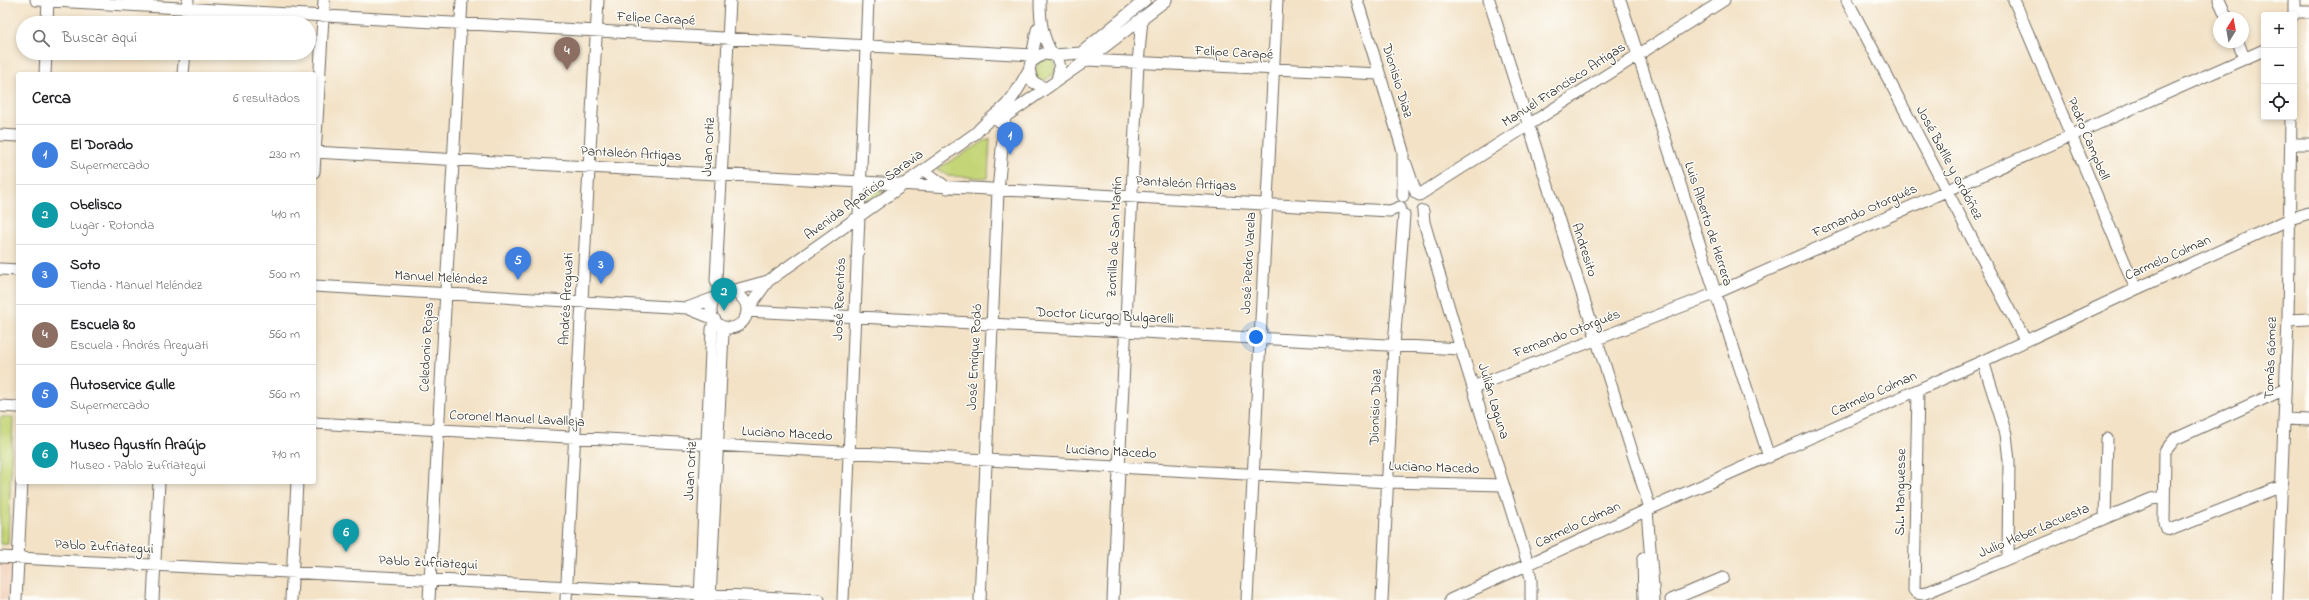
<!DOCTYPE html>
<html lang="es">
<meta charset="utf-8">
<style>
body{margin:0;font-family:"Indie Flower",sans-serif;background:#f6f6f6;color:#202124}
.controls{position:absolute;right:12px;top:12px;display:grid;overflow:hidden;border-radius:4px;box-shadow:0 2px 6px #0003}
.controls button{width:36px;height:36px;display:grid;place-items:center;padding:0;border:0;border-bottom:1px solid #e0e0e0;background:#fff;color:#202124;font:20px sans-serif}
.compass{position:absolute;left:2213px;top:12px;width:36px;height:36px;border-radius:50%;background:#fff;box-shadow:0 2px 6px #0003;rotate:11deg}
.you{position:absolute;left:1256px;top:337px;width:14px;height:14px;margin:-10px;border:3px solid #fff;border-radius:50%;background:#1a73e8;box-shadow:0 0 0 6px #1a73e833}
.badge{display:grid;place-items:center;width:26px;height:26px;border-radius:50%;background:#d93025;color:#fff;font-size:13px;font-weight:700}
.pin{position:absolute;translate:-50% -33px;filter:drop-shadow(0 1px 2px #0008)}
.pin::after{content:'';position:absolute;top:21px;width:14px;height:12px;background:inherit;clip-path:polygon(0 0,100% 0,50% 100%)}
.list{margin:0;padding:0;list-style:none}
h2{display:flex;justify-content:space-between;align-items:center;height:52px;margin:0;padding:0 16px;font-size:17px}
h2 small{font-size:13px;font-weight:400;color:#757577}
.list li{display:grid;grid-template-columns:26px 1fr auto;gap:12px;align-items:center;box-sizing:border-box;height:60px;padding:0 16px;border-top:1px solid #e0e0e0}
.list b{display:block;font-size:15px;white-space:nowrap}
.list p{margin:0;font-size:13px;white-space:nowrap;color:#757577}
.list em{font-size:13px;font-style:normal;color:#757577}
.icon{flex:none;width:22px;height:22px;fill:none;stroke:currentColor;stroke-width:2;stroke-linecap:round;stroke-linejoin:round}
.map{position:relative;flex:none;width:2309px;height:600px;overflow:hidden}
.search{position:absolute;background:#fff;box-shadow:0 2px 6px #0003;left:16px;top:16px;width:300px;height:44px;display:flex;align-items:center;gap:10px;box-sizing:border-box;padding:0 14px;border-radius:22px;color:#757577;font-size:15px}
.panel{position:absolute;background:#fff;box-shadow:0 2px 6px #0003;left:16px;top:72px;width:300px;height:412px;border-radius:4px}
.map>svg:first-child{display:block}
.built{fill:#f2d4be}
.grass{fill:url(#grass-dots);stroke:#788051}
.park{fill:#c4d577;stroke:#788051}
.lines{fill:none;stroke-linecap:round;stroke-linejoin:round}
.minor-casing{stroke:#716b61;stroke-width:13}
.minor{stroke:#fff;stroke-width:11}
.labels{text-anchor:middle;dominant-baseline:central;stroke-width:3;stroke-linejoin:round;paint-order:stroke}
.street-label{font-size:14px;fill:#2b2b2b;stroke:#fdfcf7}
</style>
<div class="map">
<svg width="2309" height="600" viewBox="0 0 2309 600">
<defs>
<pattern id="grass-dots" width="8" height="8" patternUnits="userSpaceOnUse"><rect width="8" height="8" fill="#c4d577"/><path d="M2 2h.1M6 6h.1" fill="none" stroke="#a9b767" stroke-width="1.8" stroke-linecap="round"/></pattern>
</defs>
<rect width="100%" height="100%" fill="#fdfcf7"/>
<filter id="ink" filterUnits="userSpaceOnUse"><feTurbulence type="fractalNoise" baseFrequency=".025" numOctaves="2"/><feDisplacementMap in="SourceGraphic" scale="8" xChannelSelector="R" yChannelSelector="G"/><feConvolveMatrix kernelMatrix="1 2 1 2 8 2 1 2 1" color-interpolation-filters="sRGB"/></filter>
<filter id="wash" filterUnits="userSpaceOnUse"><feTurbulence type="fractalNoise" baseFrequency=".012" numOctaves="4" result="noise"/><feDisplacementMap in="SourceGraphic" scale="16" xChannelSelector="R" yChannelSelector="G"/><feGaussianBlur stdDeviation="0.9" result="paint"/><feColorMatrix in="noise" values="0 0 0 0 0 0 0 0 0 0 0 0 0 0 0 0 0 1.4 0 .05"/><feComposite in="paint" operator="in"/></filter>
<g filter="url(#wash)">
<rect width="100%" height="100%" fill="#f3e2c6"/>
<path class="built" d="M 4,561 L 13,564 L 14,600 L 0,600 L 0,563 L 4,563 Z"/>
<path class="grass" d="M 1048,57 L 1054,61 L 1055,73 L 1041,83 L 1036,81 C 1034,68 1036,63 1048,57 Z
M 866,190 L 883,191 L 884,191 L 866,204 Z"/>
<path class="park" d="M 990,138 L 988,178 L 948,176 L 937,169 Z
M 0,417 L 13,417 L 8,544 L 0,544 Z"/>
</g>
<g filter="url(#ink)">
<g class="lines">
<g class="minor-casing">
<path id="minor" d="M 36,0 L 1032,55
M 1040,0 C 1040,21 1042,36 1052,54
M 1357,0 L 1403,151 L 1403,196
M 1489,0 L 1650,508
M 1620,0 L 1769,457
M 1847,0 L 2025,340
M 2014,0 L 2136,289
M 2219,0 L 2227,18
M 2294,12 L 2309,12
M 2294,15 L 2294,0
M 47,23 L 48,0
M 186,23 L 188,0
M 2238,42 L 2244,58
M 1054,55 L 1081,53 L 1145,0
M 1087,60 L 1379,74
M 1031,62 L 1037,30 L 1040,26
M 45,74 L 46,53
M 183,74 L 185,53
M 1045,88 L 1033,82 L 1029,70 L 1031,62 L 1043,54 L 1054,55 C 1062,64 1060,69 1057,79
M 999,121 L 1087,60 L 1166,0
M 0,135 L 18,136
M 2291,144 L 2309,144
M 314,152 L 1390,211 L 1400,207
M 1406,164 L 1416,193
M 924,170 L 947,188
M 314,172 L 324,0
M 1419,195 L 1724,0
M 1423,211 L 1424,222 L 1461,349 L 1528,564 L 1531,580 L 1531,600
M 0,269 L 18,270
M 314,286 L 687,308 L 714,319
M 728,292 L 768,281
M711 310a18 18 0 1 1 36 0a18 18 0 1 1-36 0Z
M 721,294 L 716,280 L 730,0
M 687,308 L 717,297
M 747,310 L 768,281 L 976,133 C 984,123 993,117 1002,109 C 1014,99 1021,83 1029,70
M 747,311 L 1461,349
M 2288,320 L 2309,319
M 1983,361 L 2006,434 L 2009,461 L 2008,558
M 1473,387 L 1714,294 L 2264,50
M 1918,390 L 1914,590 L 1917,593 L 1923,594 L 2151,499 L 2164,497
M 0,406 L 18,407
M 2284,419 L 2309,420
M 314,423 L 1389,482 L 1502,485
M 2282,486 L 2173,529 L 2166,528 L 2164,522 L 2165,451 L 2175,439 L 2285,389
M 1647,510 L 1654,600
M 2105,518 L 2107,439
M 0,557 L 819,600
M 1643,558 L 1644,600
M 700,599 L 712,329 L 715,320
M 710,599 L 723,333 L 725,327
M 16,600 L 22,482
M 153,600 L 159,482
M 291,600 L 297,482
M 429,600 L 462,0
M 566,600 L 598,0
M 843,600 L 868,0
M 980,600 L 998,191 L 1005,117
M 1113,600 L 1138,63 L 1142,19
M 1247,600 L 1277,0
M 1382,600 L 1394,346 L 1404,215
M 1450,600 L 1647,510 L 1983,361 L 2136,289 L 2290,219 L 2309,213
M 1671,600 L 1723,578
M 2277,600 L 2288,320 L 2291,117"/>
</g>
<use href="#minor" class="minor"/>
</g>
</g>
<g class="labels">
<g class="street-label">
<text transform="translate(656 19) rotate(3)">Felipe Carapé</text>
<text transform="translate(1234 53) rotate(3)">Felipe Carapé</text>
<text transform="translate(1397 81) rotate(73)">Dionisio Diaz</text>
<text transform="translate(1564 85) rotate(-33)">Manuel Francisco Artigas</text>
<text transform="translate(2088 139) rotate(67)">Pedro Campbell</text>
<text transform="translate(709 147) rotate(-87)">Juan Ortiz</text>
<text transform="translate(631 154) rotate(3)">Pantaleón Artigas</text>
<text transform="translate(1949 163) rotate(62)">José Batlle y Ordóñez</text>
<text transform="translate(1186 184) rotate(3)">Pantaleón Artigas</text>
<text transform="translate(864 195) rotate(-36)">Avenida Aparicio Saravia</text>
<text transform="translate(1865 211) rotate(-24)">Fernando Otorgués</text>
<text transform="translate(1708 224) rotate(72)">Luis Alberto de Herrera</text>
<text transform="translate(1115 237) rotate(-87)">Zorrilla de San Martín</text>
<text transform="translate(1584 250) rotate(72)">Andresito</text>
<text transform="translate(2168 258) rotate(-24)">Carmelo Colman</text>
<text transform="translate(1249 263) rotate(-87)">José Pedro Varela</text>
<text transform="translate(441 278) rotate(3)">Manuel Meléndez</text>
<text transform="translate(567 299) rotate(-87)">Andrés Areguati</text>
<text transform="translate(840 299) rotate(-88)">José Reventós</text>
<text transform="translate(1105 316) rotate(3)">Doctor Licurgo Bulgarelli</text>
<text transform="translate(1567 334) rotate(-21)">Fernando Otorgués</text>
<text transform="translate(427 347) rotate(-87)">Celedonio Rojas</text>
<text transform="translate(975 357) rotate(-87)">José Enrique Rodó</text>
<text transform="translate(2271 358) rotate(-88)">Tomás Gómez</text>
<text transform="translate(1874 394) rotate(-24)">Carmelo Colman</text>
<text transform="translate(1493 401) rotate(73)">Julián Laguna</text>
<text transform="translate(1376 407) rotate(-88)">Dionisio Diaz</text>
<text transform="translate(517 419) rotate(3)">Coronel Manuel Lavalleja</text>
<text transform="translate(787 434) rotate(3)">Luciano Macedo</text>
<text transform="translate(1111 452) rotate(3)">Luciano Macedo</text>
<text transform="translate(1434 468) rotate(2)">Luciano Macedo</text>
<text transform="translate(691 471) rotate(-87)">Juan Ortiz</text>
<text transform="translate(1901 492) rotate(-89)">S.L. Manguesse</text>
<text transform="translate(1578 525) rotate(-25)">Carmelo Colman</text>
<text transform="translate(2034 531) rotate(-23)">Julio Heber Lacuesta</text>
<text transform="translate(104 547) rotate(3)">Pablo Zufriategui</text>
<text transform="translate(428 563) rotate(3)">Pablo Zufriategui</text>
</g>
</g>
</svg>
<div class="controls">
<button>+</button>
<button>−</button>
<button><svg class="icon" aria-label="locate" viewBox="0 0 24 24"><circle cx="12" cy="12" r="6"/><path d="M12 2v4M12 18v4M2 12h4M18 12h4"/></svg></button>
</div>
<svg class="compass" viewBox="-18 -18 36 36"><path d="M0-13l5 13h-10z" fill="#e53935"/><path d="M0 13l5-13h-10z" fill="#757577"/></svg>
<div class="you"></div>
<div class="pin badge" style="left:1010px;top:155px;background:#3f7fe0">1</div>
<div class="pin badge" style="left:724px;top:311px;background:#0f9aa8">2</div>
<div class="pin badge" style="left:601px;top:284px;background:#3f7fe0">3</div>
<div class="pin badge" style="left:567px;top:70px;background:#8d6e63">4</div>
<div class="pin badge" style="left:518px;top:280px;background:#3f7fe0">5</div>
<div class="pin badge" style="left:346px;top:552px;background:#0f9aa8">6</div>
<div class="search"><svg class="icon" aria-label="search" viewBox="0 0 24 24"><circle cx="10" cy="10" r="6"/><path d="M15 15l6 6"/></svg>Buscar aquí</div>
<section class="panel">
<h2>Cerca<small>6 resultados</small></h2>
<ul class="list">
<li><span class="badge" style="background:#3f7fe0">1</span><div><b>El Dorado</b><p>Supermercado</p></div><em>230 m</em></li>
<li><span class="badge" style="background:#0f9aa8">2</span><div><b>Obelisco</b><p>Lugar · Rotonda</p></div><em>410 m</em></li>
<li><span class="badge" style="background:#3f7fe0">3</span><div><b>Soto</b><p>Tienda · Manuel Meléndez</p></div><em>500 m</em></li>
<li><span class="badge" style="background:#8d6e63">4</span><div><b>Escuela 80</b><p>Escuela · Andrés Areguati</p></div><em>560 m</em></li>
<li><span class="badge" style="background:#3f7fe0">5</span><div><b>Autoservice Gulle</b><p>Supermercado</p></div><em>560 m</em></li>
<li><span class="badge" style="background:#0f9aa8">6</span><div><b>Museo Agustín Araújo</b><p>Museo · Pablo Zufriategui</p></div><em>710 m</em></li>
</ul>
</section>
</div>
